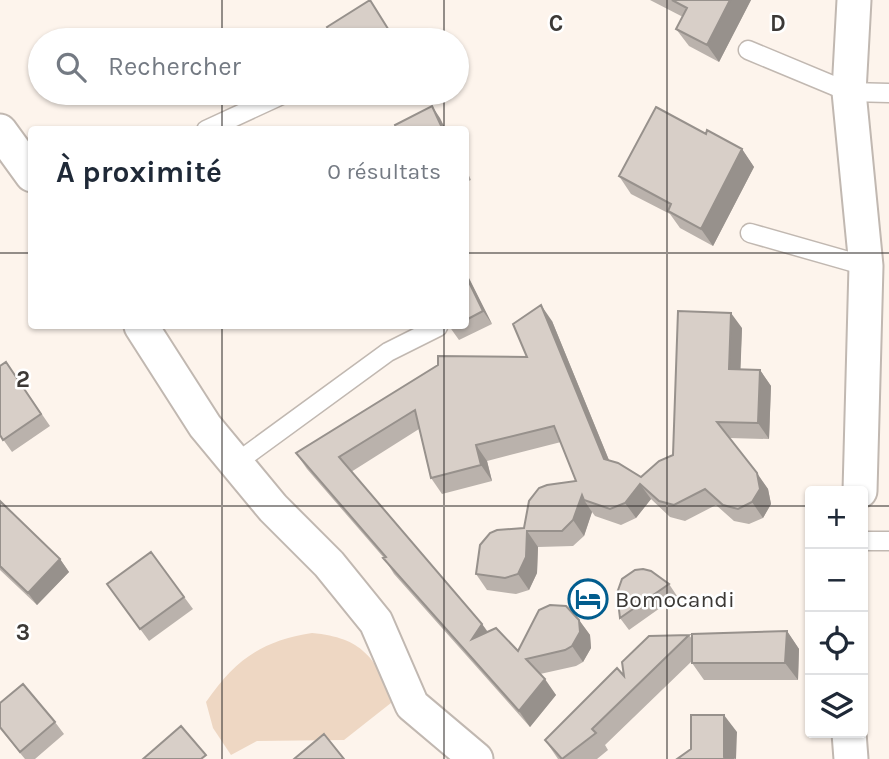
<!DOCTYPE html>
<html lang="fr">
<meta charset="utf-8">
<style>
body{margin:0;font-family:Karla,sans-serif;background:#f6f6f7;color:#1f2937}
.controls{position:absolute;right:21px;bottom:21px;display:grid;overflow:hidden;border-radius:7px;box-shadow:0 2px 5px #0004}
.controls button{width:63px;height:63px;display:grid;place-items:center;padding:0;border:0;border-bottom:2px solid #e0e1e3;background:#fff;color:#1f2937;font:35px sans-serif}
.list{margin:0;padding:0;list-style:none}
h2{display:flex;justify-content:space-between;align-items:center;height:91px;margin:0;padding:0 28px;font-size:30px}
h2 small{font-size:23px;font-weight:400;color:#747a83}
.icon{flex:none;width:38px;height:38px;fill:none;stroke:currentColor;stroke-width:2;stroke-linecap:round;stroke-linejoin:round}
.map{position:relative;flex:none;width:889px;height:759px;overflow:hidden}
.search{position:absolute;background:#fff;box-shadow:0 2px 5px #0004;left:28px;top:28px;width:441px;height:77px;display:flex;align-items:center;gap:18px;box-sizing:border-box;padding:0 24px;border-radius:38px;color:#747a83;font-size:26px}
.panel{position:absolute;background:#fff;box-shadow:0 2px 5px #0004;left:28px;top:126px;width:441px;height:203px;border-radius:7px}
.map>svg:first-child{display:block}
.grass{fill:#eed7c3}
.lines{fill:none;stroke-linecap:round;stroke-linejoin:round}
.lane-casing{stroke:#c1b8b1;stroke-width:21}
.street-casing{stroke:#c1b8b1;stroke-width:37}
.lane{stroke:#fff;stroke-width:18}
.street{stroke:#fff;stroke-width:33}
.wall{fill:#bab2ac}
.shaded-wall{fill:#97918c}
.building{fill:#d8cfc8;stroke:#97918c;stroke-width:2}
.grid{fill:none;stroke:#3c3936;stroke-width:2;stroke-opacity:0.55}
.labels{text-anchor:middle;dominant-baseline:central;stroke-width:5;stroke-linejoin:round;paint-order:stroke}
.poi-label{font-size:23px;fill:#3c3936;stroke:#fff;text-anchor:start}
.grid-label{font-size:23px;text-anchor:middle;font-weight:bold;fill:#3c3936;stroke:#fff;stroke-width:5;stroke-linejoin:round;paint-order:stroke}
</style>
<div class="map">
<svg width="889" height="759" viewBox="0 0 889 759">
<rect width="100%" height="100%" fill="#fdf4ec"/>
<path class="grass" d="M 312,633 C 364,638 372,657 396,699 L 344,740 L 257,741 L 231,755 L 213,728 L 206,702 C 235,660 261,641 312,633 Z"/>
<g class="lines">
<g class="lane-casing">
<path id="lane" d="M 748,50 L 849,92 L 889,93
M 206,130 L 286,93
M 750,233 L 866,266
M 236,463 L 388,352 L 438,327
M 863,541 L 889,541"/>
</g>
<g class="street-casing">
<path id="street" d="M 854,0 L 849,92 L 866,266 L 860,491
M 0,131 L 32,175
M 141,326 L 205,426 L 273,508 L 329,564 L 376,622 L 412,705 L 476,759
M 849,733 L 851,759"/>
</g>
<use href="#lane" class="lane"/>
<use href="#street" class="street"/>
</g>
<path class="wall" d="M 650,0 L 751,0 L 719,62 L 689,46 L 676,29 L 683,17 Z
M 706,134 L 742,149 L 754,167 L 713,246 L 680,228 L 670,214 L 631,194 L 619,176 Z
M 466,169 L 471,180 L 466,182 Z
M 466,273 L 492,324 L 459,340 L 449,326 L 466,326 Z
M 552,321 L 609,460 L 641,477 L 673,455 L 742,328 L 740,369 L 760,370 L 771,386 L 769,439 L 729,438 L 768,489 L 771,504 L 763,518 L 749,524 L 734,521 L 716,505 L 685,521 L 670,517 L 651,499 L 636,518 L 621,525 L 595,516 L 592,512 L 584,536 L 573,546 L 538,547 L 537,573 L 529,590 L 516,594 L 487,590 L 476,574 L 524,528 L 576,481 L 561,442 L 487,461 L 492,481 L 442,494 L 431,478 L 419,429 L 351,472 L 482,624 L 488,632 L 518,651 L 579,620 L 590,635 L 591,648 L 583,662 L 576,666 L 540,674 L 556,695 L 530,727 L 394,574 L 384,558 L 307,469 L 296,453 L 527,357 Z
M 6,362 L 50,426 L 12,452 L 0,435 Z
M 0,501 L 60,559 L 69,572 L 37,605 L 0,570 Z
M 151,552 L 193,609 L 149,641 L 107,584 Z
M 669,584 L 677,596 L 629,630 L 620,618 Z
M 787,631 L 799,649 L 798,680 L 704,680 L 692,663 L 692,661 L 605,745 L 608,750 L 597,759 L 558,759 L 545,740 L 689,635 L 692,639 Z
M 0,703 L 55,722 L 64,734 L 35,759 L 25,759 L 0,729 Z"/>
<path class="shaded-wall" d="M 730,0 L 751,0 L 719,62 L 707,45 Z
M 432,106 L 440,118 L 446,130 L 443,130 Z
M 742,149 L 754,167 L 713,246 L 701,229 Z
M 466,273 L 468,276 L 492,324 L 483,311 L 466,276 Z
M 541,305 L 552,321 L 615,475 L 604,459 Z
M 731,313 L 742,328 L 740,384 L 729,369 Z
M 760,370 L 771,386 L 769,439 L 758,423 Z
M 476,445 L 487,461 L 492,481 L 481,465 Z
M 757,473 L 768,489 L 771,504 L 763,518 L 752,502 Z
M 640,484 L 651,499 L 636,518 L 625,503 Z
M 582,495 L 584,500 L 592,512 L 584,536 L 573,520 Z
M 527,531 L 538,547 L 537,573 L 529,590 L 518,574 Z
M 60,559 L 69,572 L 37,605 L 28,593 Z
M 579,620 L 590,635 L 591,648 L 583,662 L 572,646 Z
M 482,624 L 493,640 L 472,639 Z
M 787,631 L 799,649 L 798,680 L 785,663 Z
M 545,679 L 556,695 L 530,727 L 519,711 Z
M 724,715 L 737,732 L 736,759 L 724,757 Z"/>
<path class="building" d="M 370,0 L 395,40 L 335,40 L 327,27 Z
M 672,0 L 730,0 L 707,45 L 676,29 L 687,8 Z
M 432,106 L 443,130 L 397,130 L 395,125 Z
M 656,107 L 706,134 L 707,130 L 742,149 L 701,229 L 668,211 L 671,204 L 619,176 Z
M 466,276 L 483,311 L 466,320 Z
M 541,305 L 604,459 L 618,463 L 641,477 L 659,461 L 673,455 L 678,311 L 731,313 L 729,369 L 760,370 L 758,423 L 717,422 L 757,473 L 760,489 L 752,502 L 738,509 L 723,505 L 705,489 L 674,505 L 659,501 L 640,484 L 625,503 L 610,509 L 584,500 L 582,495 L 573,520 L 562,531 L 527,531 L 526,557 L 518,574 L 505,578 L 476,574 L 480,545 L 490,533 L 497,530 L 524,528 L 529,501 L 539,488 L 547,485 L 576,481 L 554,426 L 476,445 L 481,465 L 431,478 L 415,410 L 339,457 L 482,624 L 472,639 L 496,628 L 518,651 L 539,610 L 550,605 L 566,606 L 579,620 L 580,632 L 572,646 L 565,650 L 526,659 L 545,679 L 519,711 L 383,558 L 386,557 L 296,453 L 438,365 L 438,356 L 527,357 L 513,324 Z
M 6,362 L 41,414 L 3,440 L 0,435 L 0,366 Z
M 0,501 L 60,559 L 28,593 L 0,566 Z
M 151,552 L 184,597 L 140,629 L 107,584 Z
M 643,569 L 651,571 L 669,584 L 620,618 L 617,593 L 622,579 L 635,570 Z
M 787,631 L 785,663 L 692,663 L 692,634 Z
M 689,635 L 592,729 L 596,733 L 562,759 L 545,740 L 617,668 L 624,676 L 622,662 L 649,636 Z
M 23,684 L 55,722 L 20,752 L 0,727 L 0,703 Z
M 691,715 L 724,715 L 724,757 L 734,759 L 677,759 L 691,749 Z
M 181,726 L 206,755 L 201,759 L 143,759 Z
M 324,734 L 344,759 L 294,759 Z"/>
<path class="grid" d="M 222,0 L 222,40M 444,0 L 444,40M 667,0 L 667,759M 222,93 L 222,130M 444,93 L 444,130M 0,253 L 32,253M 466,253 L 889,253M 222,326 L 222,759M 444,326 L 444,759M 0,506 L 810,506M 863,506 L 889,506"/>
<defs>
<g id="hotel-ring" transform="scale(2.0125)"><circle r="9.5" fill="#fff" stroke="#025d8e" stroke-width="1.5"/><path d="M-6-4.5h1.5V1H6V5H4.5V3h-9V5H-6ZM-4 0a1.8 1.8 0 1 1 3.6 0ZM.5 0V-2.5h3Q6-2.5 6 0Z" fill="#025d8e"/></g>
</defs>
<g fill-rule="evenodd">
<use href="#hotel-ring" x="588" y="599"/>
</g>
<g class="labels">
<g class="poi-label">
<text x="615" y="599">Bomocandi</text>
</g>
</g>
<g class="grid-label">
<text x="556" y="31">C</text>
<text x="778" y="31">D</text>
<text x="23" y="387">2</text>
<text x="23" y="640">3</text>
</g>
</svg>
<div class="controls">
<button>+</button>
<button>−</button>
<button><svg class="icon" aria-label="locate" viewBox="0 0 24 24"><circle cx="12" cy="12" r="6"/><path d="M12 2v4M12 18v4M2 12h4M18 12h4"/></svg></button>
<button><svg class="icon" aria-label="layers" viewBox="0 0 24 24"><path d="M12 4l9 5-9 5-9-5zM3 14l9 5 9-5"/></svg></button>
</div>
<div class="search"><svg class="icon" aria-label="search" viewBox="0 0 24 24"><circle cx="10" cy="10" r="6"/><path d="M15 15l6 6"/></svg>Rechercher</div>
<section class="panel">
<h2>À proximité<small>0 résultats</small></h2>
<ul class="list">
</ul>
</section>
</div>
